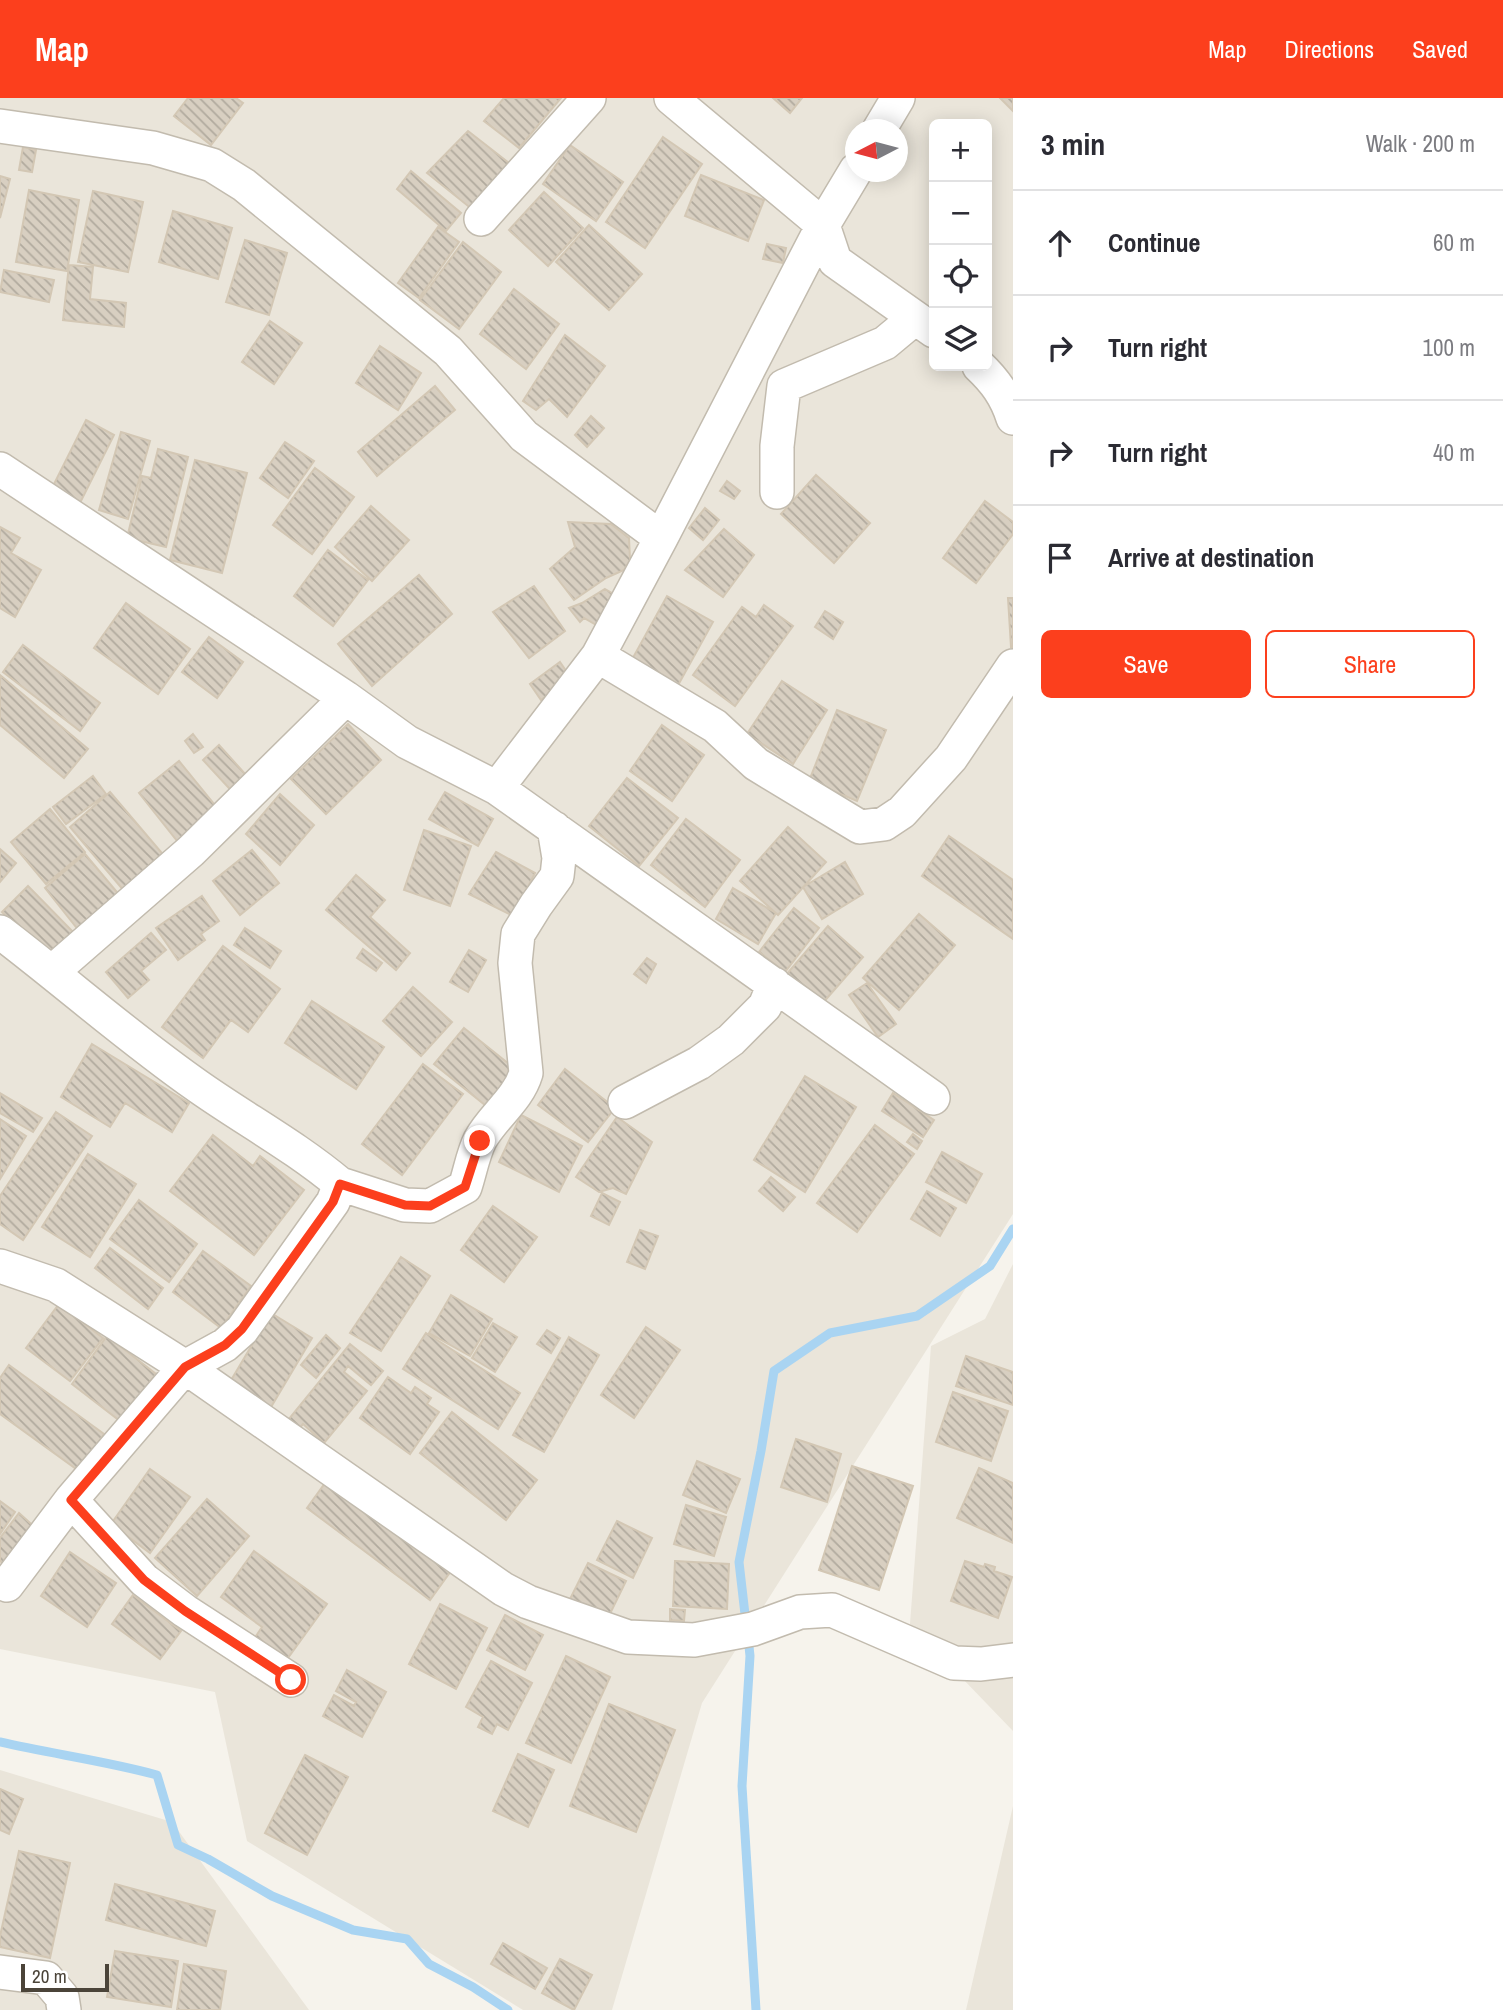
<!DOCTYPE html>
<meta charset="utf-8">
<style>
body{margin:0;font-family:"Archivo Narrow",sans-serif;background:#f2f2f3;color:#2b2b33}
.controls{position:absolute;right:21px;top:21px;display:grid;overflow:hidden;border-radius:10px;box-shadow:0 4px 18px #0003}
.controls button{width:63px;height:63px;display:grid;place-items:center;padding:0;border:0;border-bottom:2px solid #e1e1e2;background:#fff;color:#2b2b33;font:35px sans-serif}
.compass{position:absolute;left:845px;top:21px;width:63px;height:63px;border-radius:50%;background:#fff;box-shadow:0 4px 18px #0003;rotate:264deg}
.scale{position:absolute;left:21px;bottom:18px;width:88px;box-sizing:border-box;padding-left:7px;border:4px solid #4b4439;border-top:0;font-size:19px;line-height:24px;white-space:nowrap;color:#4b4439;-webkit-text-stroke:5px #fff;paint-order:stroke}
.stop{position:absolute;width:21px;height:21px;margin:-16px;border:5px solid #fc3f1d;border-radius:50%;background:#fff}
.stop.end{background:#fc3f1d;border-color:#fff;box-shadow:0 2px 7px #0008}
.list{margin:0;padding:0;list-style:none}
h2{display:flex;justify-content:space-between;align-items:center;height:91px;margin:0;padding:0 28px;font-size:30px}
h2 small{font-size:23px;font-weight:400;color:#7c7c81}
.list li{display:grid;grid-template-columns:46px 1fr auto;gap:21px;align-items:center;box-sizing:border-box;height:105px;padding:0 28px;border-top:2px solid #e1e1e2}
.list b{display:block;font-size:26px;white-space:nowrap}
.list em{font-size:23px;font-style:normal;color:#7c7c81}
.actions{display:flex;gap:14px;padding:21px 28px}
.actions a{flex:1;padding:16px 0;border:2px solid #fc3f1d;border-radius:10px;text-align:center;font-size:24px;color:#fc3f1d}
.actions .main{background:#fc3f1d;color:#fff}
.icon{flex:none;width:38px;height:38px;fill:none;stroke:currentColor;stroke-width:2;stroke-linecap:round;stroke-linejoin:round}
.map{position:relative;flex:none;width:1013px;height:1912px;overflow:hidden}
header{display:flex;align-items:center;gap:42px;box-sizing:border-box;height:98px;padding:0 35px;background:#fc3f1d;color:#fff}
header strong{font-size:33px}
nav{display:flex;gap:38px;margin-inline-start:auto;font-size:24px}
main{display:flex}
aside{flex:1;background:#fff}
.map>svg:first-child{display:block}
.residential{fill:#eae5da;fill-rule:evenodd}
.lines{fill:none;stroke-linecap:round;stroke-linejoin:round}
.stream{stroke:#a9d4f2;stroke-width:9}
.building{fill:url(#building-back-hatch);stroke:#d3c7b4;stroke-width:2}
.minor-casing{stroke:#c2bbae;stroke-width:36}
.minor{stroke:#fff;stroke-width:33}
.route{stroke:#fc3f1d;stroke-width:9}
</style>
<header>
<strong>Map</strong>
<nav><a>Map</a><a>Directions</a><a>Saved</a></nav>
</header>
<main>
<div class="map">
<svg width="1013" height="1912" viewBox="0 0 1013 1912">
<defs>
<pattern id="building-back-hatch" width="6" height="6" patternUnits="userSpaceOnUse" patternTransform="scale(1.75)"><rect width="6" height="6" fill="#d8cfc1"/><path d="M-1 5l2 2M0 0l6 6M5-1l2 2" fill="none" stroke="#b1aa9e"/></pattern>
</defs>
<rect width="100%" height="100%" fill="#f6f3ec"/>
<path class="residential" d="M 0,0 L 1013,0 L 1013,1116 L 702,1605 L 612,1912 L 523,1912 L 247,1743 L 215,1594 L 0,1551 ZM 934,26 L 987,26 L 987,268 L 934,268 ZM 856,32 L 898,32 L 898,74 L 856,74 Z
M 1013,1166 L 1013,1633 L 910,1526 L 931,1248 L 985,1221 Z
M 0,1672 L 172,1724 L 309,1912 L 0,1912 Z
M 1013,1708 L 1013,1912 L 966,1912 Z"/>
<g class="lines">
<path class="stream" d="M 746,1525 L 739,1464 L 761,1353 L 774,1273 L 830,1235 L 917,1218 L 990,1168 L 1013,1131
M 748,1539 L 750,1558 L 742,1688 L 756,1912
M 0,1644 C 52,1656 106,1663 157,1677 L 178,1747 L 208,1761 L 272,1798 L 353,1832 L 407,1841 L 429,1866 L 473,1889 L 508,1912"/>
</g>
<path class="building" d="M 188,0 L 236,0 L 243,5 L 211,47 L 174,18 Z
M 504,0 L 561,0 L 519,50 L 484,23 Z
M 773,0 L 802,0 L 790,15 Z
M 1000,0 L 1013,0 L 1013,13 Z
M 468,33 L 513,68 L 473,112 L 427,75 Z
M 663,39 L 702,66 L 645,150 L 606,124 Z
M 570,47 L 623,84 L 596,123 L 543,86 Z
M 23,49 L 36,52 L 32,74 L 19,72 Z
M 411,73 L 461,115 L 446,133 L 397,91 Z
M 701,77 L 764,102 L 748,143 L 685,118 Z
M 0,78 L 10,81 L 0,120 Z
M 29,92 L 79,102 L 67,173 L 16,164 Z
M 93,93 L 143,104 L 128,174 L 78,164 Z
M 544,94 L 583,130 L 548,168 L 509,132 Z
M 173,113 L 232,130 L 218,181 L 159,164 Z
M 589,127 L 642,176 L 609,212 L 556,164 Z
M 438,129 L 459,144 L 419,200 L 398,185 Z
M 245,142 L 287,155 L 269,217 L 226,204 Z
M 463,144 L 501,174 L 459,231 L 420,202 Z
M 767,146 L 786,150 L 783,165 L 763,161 Z
M 69,167 L 93,169 L 90,201 L 126,205 L 124,229 L 63,222 Z
M 4,172 L 54,182 L 49,204 L 0,194 Z
M 514,191 L 559,226 L 526,271 L 480,236 Z
M 270,223 L 302,245 L 274,286 L 242,264 Z
M 565,237 L 605,268 L 567,319 L 549,301 L 536,312 L 523,303 Z
M 380,248 L 421,275 L 398,312 L 356,285 Z
M 435,288 L 455,312 L 377,378 L 358,354 Z
M 591,318 L 604,330 L 587,349 L 575,337 Z
M 86,322 L 114,337 L 80,405 L 52,390 Z
M 121,334 L 150,343 L 128,421 L 99,412 Z
M 285,344 L 314,363 L 288,400 L 260,380 Z
M 158,351 L 188,359 L 166,449 L 127,440 L 142,378 L 151,380 Z
M 195,362 L 247,375 L 222,475 L 170,462 Z
M 315,370 L 354,399 L 312,456 L 273,427 Z
M 816,377 L 870,425 L 834,465 L 781,416 Z
M 727,383 L 740,393 L 734,401 L 720,393 Z
M 985,403 L 1013,424 L 1013,436 L 976,485 L 943,460 Z
M 371,408 L 409,442 L 372,483 L 335,449 Z
M 705,410 L 719,422 L 703,442 L 689,430 Z
M 568,424 L 611,426 L 629,440 L 630,462 L 624,472 L 606,480 L 574,502 L 550,471 L 575,449 Z
M 0,429 L 20,440 L 11,455 L 41,472 L 15,519 L 0,510 Z
M 724,431 L 754,457 L 723,499 L 685,472 Z
M 328,452 L 368,482 L 333,528 L 294,498 Z
M 419,477 L 452,516 L 372,588 L 338,546 Z
M 534,488 L 565,533 L 529,560 L 493,514 Z
M 605,491 L 619,499 L 598,528 L 584,520 L 580,524 L 569,510 L 582,505 Z
M 667,498 L 713,524 L 676,591 L 630,565 Z
M 1008,500 L 1013,500 L 1013,549 L 1011,549 Z
M 126,505 L 190,551 L 158,596 L 94,550 Z
M 764,507 L 793,528 L 735,608 L 693,577 L 742,509 L 756,519 Z
M 825,513 L 843,524 L 833,541 L 815,529 Z
M 209,539 L 243,564 L 217,600 L 182,574 Z
M 23,547 L 100,605 L 80,633 L 3,574 Z
M 560,564 L 571,580 L 541,602 L 530,586 Z
M 0,577 L 88,651 L 64,680 L 0,627 Z
M 782,583 L 827,612 L 793,666 L 747,636 Z
M 837,612 L 886,632 L 857,703 L 809,683 Z
M 348,626 L 381,662 L 326,716 L 291,681 Z
M 662,627 L 704,657 L 672,703 L 630,673 Z
M 193,636 L 203,649 L 194,655 L 185,643 Z
M 219,647 L 256,688 L 240,702 L 203,662 Z
M 179,663 L 219,712 L 178,744 L 139,695 Z
M 93,678 L 106,696 L 66,726 L 53,709 Z
M 627,680 L 678,720 L 639,768 L 589,728 Z
M 110,694 L 166,760 L 125,794 L 70,729 Z
M 445,694 L 493,721 L 478,748 L 429,721 Z
M 280,696 L 314,727 L 280,767 L 246,736 Z
M 50,711 L 85,754 L 46,786 L 11,744 Z
M 686,721 L 740,762 L 705,809 L 651,767 Z
M 788,729 L 826,764 L 778,817 L 740,783 Z
M 424,732 L 471,748 L 450,808 L 404,792 Z
M 949,738 L 1013,782 L 1013,841 L 922,778 Z
M 0,751 L 16,765 L 0,784 Z
M 252,752 L 279,785 L 240,817 L 213,783 Z
M 496,754 L 535,775 L 513,818 L 469,796 Z
M 85,756 L 121,799 L 80,834 L 45,790 Z
M 845,764 L 863,796 L 822,821 L 803,789 Z
M 356,777 L 385,802 L 370,819 L 410,855 L 396,872 L 326,812 Z
M 28,788 L 76,837 L 49,863 L 2,814 Z
M 733,790 L 776,815 L 758,846 L 716,821 Z
M 202,798 L 219,823 L 201,836 L 205,842 L 178,862 L 156,830 Z
M 794,810 L 819,830 L 785,874 L 759,854 Z
M 919,816 L 955,847 L 899,912 L 863,880 Z
M 828,828 L 863,859 L 821,907 L 786,877 Z
M 245,830 L 281,853 L 270,870 L 234,847 Z
M 151,835 L 166,852 L 141,873 L 149,882 L 128,900 L 106,874 Z
M 223,848 L 280,891 L 248,934 L 231,922 L 203,960 L 162,929 Z
M 363,851 L 382,865 L 376,873 L 357,860 Z
M 469,852 L 486,862 L 468,894 L 450,884 Z
M 647,860 L 656,866 L 646,885 L 634,876 Z
M 867,885 L 896,926 L 878,939 L 849,897 Z
M 413,889 L 452,924 L 421,958 L 383,923 Z
M 312,903 L 384,949 L 356,991 L 285,945 Z
M 464,930 L 519,974 L 490,1011 L 434,966 Z
M 92,946 L 189,1005 L 172,1034 L 125,1005 L 110,1029 L 61,999 Z
M 423,966 L 463,996 L 402,1077 L 362,1046 Z
M 565,971 L 615,1010 L 588,1044 L 538,1007 Z
M 805,978 L 856,1009 L 805,1094 L 754,1062 Z
M 0,995 L 42,1020 L 33,1034 L 0,1015 Z
M 893,995 L 934,1022 L 923,1039 L 882,1013 Z
M 56,1014 L 92,1038 L 23,1142 L 0,1126 L 0,1098 Z
M 521,1017 L 582,1048 L 559,1094 L 499,1064 Z
M 617,1019 L 652,1044 L 626,1096 L 613,1090 L 599,1094 L 576,1079 Z
M 0,1021 L 26,1038 L 0,1081 Z
M 875,1027 L 914,1056 L 857,1134 L 817,1105 Z
M 913,1036 L 922,1043 L 917,1051 L 907,1044 Z
M 213,1037 L 253,1068 L 260,1058 L 304,1092 L 254,1157 L 170,1093 Z
M 942,1054 L 982,1076 L 966,1105 L 926,1084 Z
M 88,1056 L 136,1086 L 90,1159 L 42,1129 Z
M 771,1079 L 795,1099 L 783,1113 L 759,1093 Z
M 927,1093 L 956,1110 L 940,1138 L 911,1121 Z
M 602,1095 L 620,1104 L 609,1127 L 591,1118 Z
M 139,1102 L 197,1146 L 169,1184 L 110,1141 Z
M 493,1108 L 537,1139 L 504,1184 L 461,1152 Z
M 640,1132 L 658,1138 L 645,1171 L 627,1164 Z
M 110,1150 L 163,1190 L 148,1211 L 95,1170 Z
M 203,1153 L 251,1188 L 221,1230 L 173,1194 Z
M 401,1159 L 430,1178 L 381,1253 L 350,1235 Z
M 451,1197 L 492,1221 L 470,1258 L 429,1235 Z
M 59,1206 L 103,1240 L 70,1283 L 26,1250 Z
M 271,1215 L 312,1240 L 271,1309 L 230,1284 Z
M 493,1225 L 517,1239 L 495,1274 L 472,1260 Z
M 646,1229 L 680,1252 L 634,1320 L 601,1297 Z
M 547,1232 L 560,1240 L 551,1255 L 537,1246 Z
M 426,1235 L 520,1295 L 498,1331 L 403,1271 Z
M 326,1237 L 340,1250 L 316,1280 L 301,1267 Z
M 107,1238 L 156,1276 L 120,1323 L 72,1286 Z
M 569,1239 L 599,1257 L 544,1354 L 513,1337 Z
M 350,1246 L 383,1273 L 371,1287 L 348,1268 L 344,1274 L 367,1293 L 324,1345 L 303,1326 L 298,1332 L 284,1327 Z
M 966,1258 L 1013,1274 L 1013,1307 L 956,1288 Z
M 9,1267 L 104,1336 L 79,1373 L 0,1316 L 0,1280 Z
M 388,1279 L 411,1295 L 415,1289 L 431,1300 L 427,1306 L 439,1314 L 410,1356 L 360,1320 Z
M 953,1294 L 1008,1313 L 991,1363 L 936,1344 Z
M 452,1314 L 537,1382 L 506,1422 L 420,1355 Z
M 796,1341 L 841,1356 L 827,1404 L 781,1389 Z
M 697,1363 L 740,1381 L 726,1415 L 683,1397 Z
M 852,1368 L 913,1388 L 879,1492 L 819,1472 Z
M 979,1370 L 1013,1385 L 1013,1445 L 957,1420 Z
M 150,1371 L 190,1399 L 150,1455 L 111,1426 Z
M 328,1381 L 451,1473 L 430,1502 L 307,1410 Z
M 207,1401 L 249,1438 L 197,1498 L 155,1460 Z
M 0,1403 L 15,1414 L 0,1436 Z
M 686,1407 L 726,1419 L 714,1458 L 674,1446 Z
M 19,1415 L 39,1433 L 8,1470 L 0,1463 L 0,1440 Z
M 617,1423 L 652,1440 L 633,1480 L 597,1462 Z
M 254,1453 L 327,1506 L 285,1564 L 254,1541 L 262,1529 L 221,1499 Z
M 70,1454 L 116,1485 L 87,1529 L 41,1498 Z
M 675,1463 L 729,1466 L 727,1511 L 673,1508 Z
M 965,1463 L 984,1469 L 985,1466 L 995,1469 L 994,1473 L 1012,1479 L 998,1520 L 951,1503 Z
M 588,1465 L 626,1483 L 608,1520 L 570,1501 Z
M 133,1497 L 181,1533 L 160,1561 L 112,1526 Z
M 440,1506 L 487,1530 L 456,1591 L 409,1566 Z
M 670,1511 L 685,1512 L 684,1523 L 670,1522 Z
M 505,1517 L 543,1537 L 525,1572 L 487,1552 Z
M 566,1558 L 610,1579 L 571,1665 L 526,1645 Z
M 491,1563 L 532,1585 L 508,1632 L 497,1626 L 492,1636 L 478,1629 L 483,1619 L 466,1609 Z
M 347,1572 L 386,1594 L 362,1639 L 323,1618 L 334,1597 L 354,1608 L 356,1604 L 336,1593 Z
M 609,1606 L 675,1632 L 636,1734 L 570,1708 Z
M 518,1656 L 554,1672 L 528,1729 L 493,1713 Z
M 305,1657 L 348,1679 L 307,1757 L 265,1735 Z
M 0,1691 L 23,1701 L 9,1736 L 0,1732 Z
M 19,1753 L 70,1765 L 50,1860 L 0,1849 L 0,1838 Z
M 115,1786 L 215,1813 L 206,1848 L 106,1822 Z
M 503,1845 L 547,1870 L 535,1891 L 491,1866 Z
M 115,1853 L 178,1863 L 171,1909 L 107,1899 Z
M 560,1861 L 592,1877 L 574,1912 L 542,1895 Z
M 184,1866 L 226,1873 L 220,1912 L 177,1912 Z"/>
<g class="lines">
<g class="minor-casing">
<path id="minor" d="M 671,0 L 823,127 L 835,163 L 934,233
M 0,28 L 153,50 L 212,67 L 244,87 L 448,253 L 524,338 L 661,440
M 879,32 L 898,0
M 481,121 L 589,0
M 979,268 C 995,283 1006,298 1013,320
M 0,371 L 346,600 L 407,644 L 497,690 L 933,1000
M 777,394 L 777,348 L 784,288 L 885,245 L 915,220
M 598,558 L 715,628 L 756,666 L 860,729 L 884,726 L 902,714 L 951,660 L 1013,568
M 497,690 L 598,558 L 661,440 L 823,127 L 856,72
M 0,834 C 67,885 130,941 199,989 C 246,1022 296,1049 340,1086 L 333,1104 L 242,1232 L 225,1247 L 185,1269 L 71,1402 L 7,1487
M 52,874 L 191,753 L 346,600
M 625,1004 L 699,965 L 731,942 L 765,908 L 774,886
M 340,1086 L 405,1107 L 430,1108 L 465,1089 C 470,1074 473,1056 480,1042 C 493,1018 518,1002 526,975 L 515,865 L 518,836 L 536,807 L 557,778 L 559,760 L 554,730
M 0,1168 L 56,1187 L 185,1269 L 503,1491 L 528,1504 L 628,1539 L 694,1542 L 753,1531 L 800,1514 L 832,1512 L 954,1565 L 981,1566 L 1013,1562
M 71,1402 L 144,1482 L 185,1513 L 291,1582
M 0,1874 L 46,1880 L 62,1899 L 64,1912"/>
</g>
<use href="#minor" class="minor"/>
</g>
<g class="lines">
<path class="route" d="M 291,1582 L 185,1513 L 144,1482 L 71,1402 L 185,1269 L 225,1247 L 242,1231 L 333,1104 L 340,1086 L 405,1107 L 430,1108 L 465,1089 L 480,1043"/>
</g>
</svg>
<div class="controls">
<button>+</button>
<button>−</button>
<button><svg class="icon" aria-label="locate" viewBox="0 0 24 24"><circle cx="12" cy="12" r="6"/><path d="M12 2v4M12 18v4M2 12h4M18 12h4"/></svg></button>
<button><svg class="icon" aria-label="layers" viewBox="0 0 24 24"><path d="M12 4l9 5-9 5-9-5zM3 14l9 5 9-5"/></svg></button>
</div>
<svg class="compass" viewBox="-18 -18 36 36"><path d="M0-13l5 13h-10z" fill="#e53935"/><path d="M0 13l5-13h-10z" fill="#7c7c81"/></svg>
<div class="scale">20 m</div>
<div class="stop" style="left:291px;top:1582px"></div>
<div class="stop end" style="left:480px;top:1043px"></div>
</div>
<aside>
<h2>3 min<small>Walk · 200 m</small></h2>
<ul class="list">
<li><svg class="icon" aria-label="ahead" viewBox="0 0 24 24"><path d="M12 20V5M6 11l6-6 6 6"/></svg><div><b>Continue</b></div><em>60 m</em></li>
<li><svg class="icon" aria-label="right" viewBox="0 0 24 24"><path d="M7 20v-9h11M14 6l5 5-5 5"/></svg><div><b>Turn right</b></div><em>100 m</em></li>
<li><svg class="icon" aria-label="right" viewBox="0 0 24 24"><path d="M7 20v-9h11M14 6l5 5-5 5"/></svg><div><b>Turn right</b></div><em>40 m</em></li>
<li><svg class="icon" aria-label="arrive" viewBox="0 0 24 24"><path d="M6 21V4h12l-3 4 3 4H6"/></svg><div><b>Arrive at destination</b></div></li>
</ul>
<div class="actions"><a class="main">Save</a><a>Share</a></div>
</aside>
</main>
